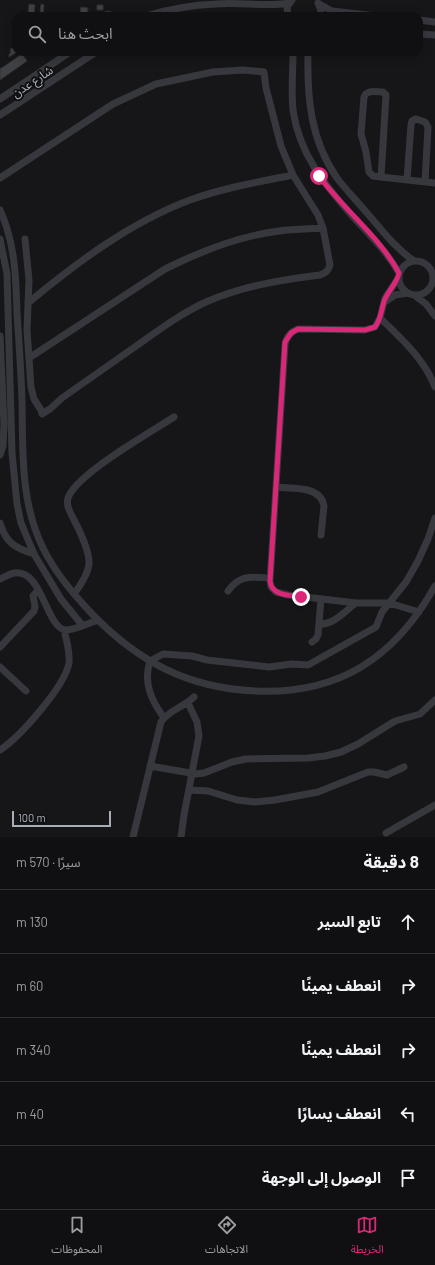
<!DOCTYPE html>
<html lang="ar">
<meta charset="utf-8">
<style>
body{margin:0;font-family:Barlow,"Noto Sans Arabic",sans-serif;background:#19191b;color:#f1f3f6;direction:rtl}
.scale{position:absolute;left:12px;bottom:10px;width:99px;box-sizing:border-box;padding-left:4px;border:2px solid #a8adb8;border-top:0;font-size:11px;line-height:14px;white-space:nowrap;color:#a8adb8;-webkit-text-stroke:3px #111113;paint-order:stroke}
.stop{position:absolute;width:12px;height:12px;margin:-9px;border:3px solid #db2777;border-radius:50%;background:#fff}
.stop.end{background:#db2777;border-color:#fff;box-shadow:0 1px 4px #0008}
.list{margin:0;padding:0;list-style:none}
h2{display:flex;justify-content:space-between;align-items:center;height:52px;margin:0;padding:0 16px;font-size:17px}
h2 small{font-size:13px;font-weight:400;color:#9c9d9f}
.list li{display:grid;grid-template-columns:26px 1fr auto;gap:12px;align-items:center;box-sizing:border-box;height:64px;padding:0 16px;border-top:1px solid #303032}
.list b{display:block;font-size:15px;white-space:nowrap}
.list em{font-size:13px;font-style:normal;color:#9c9d9f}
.icon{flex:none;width:22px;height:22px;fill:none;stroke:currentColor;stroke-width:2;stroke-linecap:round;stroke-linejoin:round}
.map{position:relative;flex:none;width:435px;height:837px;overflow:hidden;direction:ltr}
.search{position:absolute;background:#101012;box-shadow:0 2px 10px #0003;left:12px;right:12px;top:12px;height:44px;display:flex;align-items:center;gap:10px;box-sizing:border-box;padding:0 14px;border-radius:12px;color:#9c9d9f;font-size:15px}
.sheet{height:372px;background:#101012}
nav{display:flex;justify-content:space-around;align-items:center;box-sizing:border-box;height:56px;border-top:1px solid #303032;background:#101012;font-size:11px;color:#9c9d9f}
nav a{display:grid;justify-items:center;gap:2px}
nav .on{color:#db2777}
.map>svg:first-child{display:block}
.building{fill:#404145;stroke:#303034}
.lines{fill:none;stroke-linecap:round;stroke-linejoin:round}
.minor{stroke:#37383d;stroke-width:7}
.route{stroke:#db2777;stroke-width:5}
.labels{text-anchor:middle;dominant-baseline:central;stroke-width:4;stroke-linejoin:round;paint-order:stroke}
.street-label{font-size:12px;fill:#a8adb8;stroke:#111113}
</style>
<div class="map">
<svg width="435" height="837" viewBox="0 0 435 837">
<rect width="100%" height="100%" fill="#161618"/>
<path class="building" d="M 29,4 L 35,5 L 34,16 L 28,16 Z
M 41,4 L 44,5 L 43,14 L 40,13 Z
M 97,5 L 103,5 L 103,10 L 97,10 Z
M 81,7 L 88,8 L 87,15 L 80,14 Z
M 107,11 L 115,13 L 107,16 L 95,16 Z
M 11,48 L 16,49 L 16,52 L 17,52 L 9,57 L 9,54 L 10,54 Z
M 22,54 L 27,61 L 0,80 L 0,69 Z"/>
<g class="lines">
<path class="minor" d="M 318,3 L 321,10 L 320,16
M 319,4 L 332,11 L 376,16
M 146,16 C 169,9 192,5 216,4 C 241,2 265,7 290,3
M 288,16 L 287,7 L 292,0
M 419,20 L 435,22
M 419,34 L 435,35
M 293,52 C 293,71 291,91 293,110 C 299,154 325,185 353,217 C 370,235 387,252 399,273
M 308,52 C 307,97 310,139 337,178 C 346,190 357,201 367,213 C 382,230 395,248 414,261
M 0,99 L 70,52
M 0,115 L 96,52
M 381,177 L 386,95 L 383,92 C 376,92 367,89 364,97 L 361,134 L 366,152 L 369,172 L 373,176 L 381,177 L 435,183
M 0,178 L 113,104 L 156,84 L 213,72 L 243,70 L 264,72 L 266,88 L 281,146 L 293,175 L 318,215 L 323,228 L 330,265 C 328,271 326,273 320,275 C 280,280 243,286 206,302 C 182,313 160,329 139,344 C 113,362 88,380 62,398 L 50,409 L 42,414 L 41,410 L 34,399 L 31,387 L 27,330 L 29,280 L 25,239
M 407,180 L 411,125 L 412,121 L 416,119 L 425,122 L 428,127 L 425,182
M 0,210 C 15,243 16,277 17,313 C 19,342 21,371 22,400 C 23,451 20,501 43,548 C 55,573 74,595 93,615 C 139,662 188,688 255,691 C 338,695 395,658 435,586
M 0,239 L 7,274 L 12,453 L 17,504 L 21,523 L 34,554 L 61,599 L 82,625
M399 278a17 17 0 1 1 34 0a17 17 0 1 1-34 0Z
M 399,277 L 385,298 L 380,318 L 375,327 L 365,330 L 298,329 C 290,332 286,337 285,345 L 270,581 L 271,587 L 276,592 L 288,595 L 356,603 L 389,603 L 419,612
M 414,295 L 426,304 L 435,316
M 386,301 L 395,295 L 408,293
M 28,303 C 76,263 131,222 190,200 C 223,188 258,182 293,175
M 380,318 C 402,339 424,359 435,387
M 0,336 L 4,425 L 3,446 L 0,455
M 29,358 L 165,269 C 201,251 239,236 279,231 C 294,229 308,229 323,228
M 276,487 C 291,489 321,485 324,506 L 321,535
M 0,523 C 6,543 15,548 34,554
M 0,579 C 5,577 9,574 14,573 C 42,568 46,627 65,630 C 73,631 89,623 98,620
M 228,591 C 240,574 251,577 270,578
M 74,594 C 80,586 88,574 89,564 C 90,552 79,529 73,518 C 70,512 66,506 68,498 C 76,474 151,432 174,417
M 319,624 C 334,625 345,611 356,603
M 312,642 L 316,639 L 318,635 L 321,599
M 0,647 L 34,611 L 35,606 L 33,596 L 38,590
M 0,667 L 26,691
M 164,718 C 151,700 143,682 150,661 L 163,654 L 192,656 L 207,660 L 269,667 L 292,664 L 308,665 L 376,627 L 382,612 L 406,582 L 418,561 L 428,539 L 435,518
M 0,750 C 20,737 65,686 69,663 C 70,652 67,641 64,630
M 150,766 L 196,774 L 204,773 L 232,762 L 246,759 L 308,758 L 325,756 L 341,752 L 358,744 L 395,721 L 420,714 L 435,700
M 189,790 L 208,791 L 237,800 L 255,802 L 275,800 L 318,792 L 368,772 L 374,772 L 387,775 L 404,767
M 386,833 L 435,805
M 133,837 L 161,722 C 169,710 184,707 194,697
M 181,837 L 184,815 L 199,736 L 197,722 L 188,703"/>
</g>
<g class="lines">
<path class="route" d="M 301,597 C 288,595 272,596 270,581 L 285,342 L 291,333 L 298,329 L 365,330 L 375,327 C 382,318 381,308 385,299 C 389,290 397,283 399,273 C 379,236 344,210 319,176"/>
</g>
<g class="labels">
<g class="street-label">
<text transform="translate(32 81) rotate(-34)">شارع عدن</text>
</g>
</g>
</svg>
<div class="scale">100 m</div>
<div class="stop" style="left:319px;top:176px"></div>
<div class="stop end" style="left:301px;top:597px"></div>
<div class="search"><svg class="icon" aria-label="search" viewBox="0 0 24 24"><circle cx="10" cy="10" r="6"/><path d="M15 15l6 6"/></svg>ابحث هنا</div>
</div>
<section class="sheet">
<h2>8 دقيقة<small>سيرًا · 570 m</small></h2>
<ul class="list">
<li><svg class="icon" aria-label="ahead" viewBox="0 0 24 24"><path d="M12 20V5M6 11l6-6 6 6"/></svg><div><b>تابع السير</b></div><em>130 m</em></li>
<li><svg class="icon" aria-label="right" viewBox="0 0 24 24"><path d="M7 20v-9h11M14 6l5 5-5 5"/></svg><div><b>انعطف يمينًا</b></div><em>60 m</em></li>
<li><svg class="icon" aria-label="right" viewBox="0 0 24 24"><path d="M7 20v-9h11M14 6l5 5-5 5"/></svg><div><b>انعطف يمينًا</b></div><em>340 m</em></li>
<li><svg class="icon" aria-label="left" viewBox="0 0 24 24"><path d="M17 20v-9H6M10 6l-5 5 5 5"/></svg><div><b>انعطف يسارًا</b></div><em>40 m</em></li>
<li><svg class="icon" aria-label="arrive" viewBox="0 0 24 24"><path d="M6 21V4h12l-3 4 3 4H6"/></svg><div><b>الوصول إلى الوجهة</b></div></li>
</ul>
</section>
<nav>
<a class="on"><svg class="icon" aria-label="map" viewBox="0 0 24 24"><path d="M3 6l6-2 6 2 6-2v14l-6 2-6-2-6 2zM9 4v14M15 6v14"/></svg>الخريطة</a>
<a><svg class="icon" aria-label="directions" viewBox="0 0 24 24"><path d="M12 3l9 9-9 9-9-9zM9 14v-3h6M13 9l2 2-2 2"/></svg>الاتجاهات</a>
<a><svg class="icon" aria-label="saved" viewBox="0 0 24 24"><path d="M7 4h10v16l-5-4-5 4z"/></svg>المحفوظات</a>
</nav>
